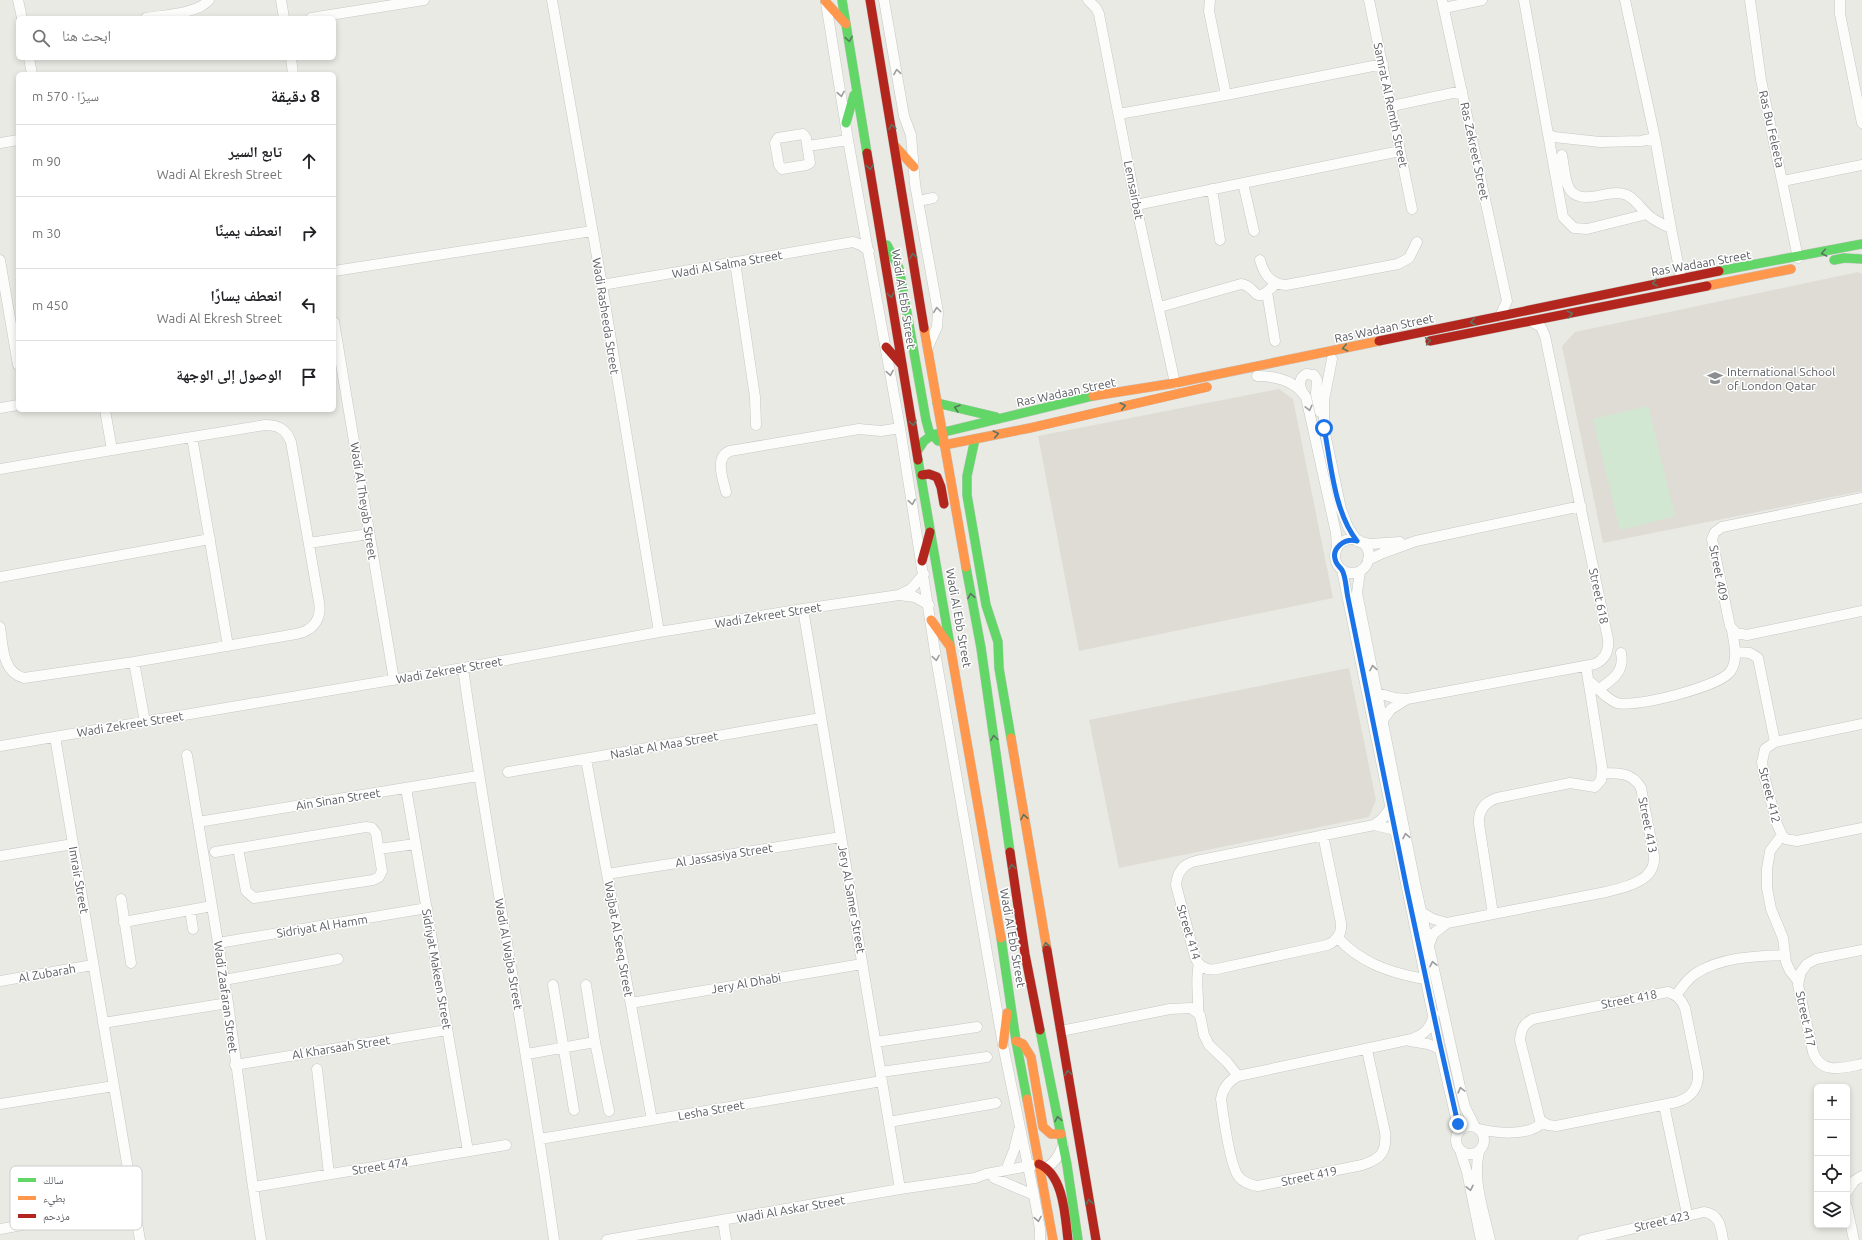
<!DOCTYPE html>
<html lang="ar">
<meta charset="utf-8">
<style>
body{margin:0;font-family:Ubuntu,"Noto Naskh Arabic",sans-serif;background:#f6f6f6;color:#202124;direction:rtl}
.controls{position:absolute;right:12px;bottom:12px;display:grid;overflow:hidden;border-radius:6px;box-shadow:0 2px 6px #0003}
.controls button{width:36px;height:36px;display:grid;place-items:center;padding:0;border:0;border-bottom:1px solid #e0e0e0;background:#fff;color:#202124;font:20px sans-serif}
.stop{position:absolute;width:12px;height:12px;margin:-9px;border:3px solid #1a73e8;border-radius:50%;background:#fff}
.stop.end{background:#1a73e8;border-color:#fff;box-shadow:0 1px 4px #0008}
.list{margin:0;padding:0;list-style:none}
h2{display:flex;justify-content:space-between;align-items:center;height:52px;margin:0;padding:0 16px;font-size:17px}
h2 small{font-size:13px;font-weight:400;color:#757577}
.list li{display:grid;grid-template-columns:26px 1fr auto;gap:12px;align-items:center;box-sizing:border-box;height:72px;padding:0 16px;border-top:1px solid #e0e0e0}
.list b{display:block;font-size:15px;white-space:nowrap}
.list p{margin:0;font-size:13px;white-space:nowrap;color:#757577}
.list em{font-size:13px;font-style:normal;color:#757577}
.icon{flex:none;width:22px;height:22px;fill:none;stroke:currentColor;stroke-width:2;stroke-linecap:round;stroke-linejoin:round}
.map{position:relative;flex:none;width:1862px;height:1240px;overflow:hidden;direction:ltr}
.search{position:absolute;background:#fff;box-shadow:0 2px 6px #0003;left:16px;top:16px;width:320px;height:44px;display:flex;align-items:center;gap:10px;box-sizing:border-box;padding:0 14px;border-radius:6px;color:#757577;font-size:15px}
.panel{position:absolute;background:#fff;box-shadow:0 2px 6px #0003;left:16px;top:72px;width:320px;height:340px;border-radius:6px;direction:rtl}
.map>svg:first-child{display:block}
.education{fill:#dedcd4}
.pitch{fill:#d2e7d2}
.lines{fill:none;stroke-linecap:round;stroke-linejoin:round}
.street-casing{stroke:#c6c7c5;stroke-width:11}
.fast-casing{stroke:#c7c7c6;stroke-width:10}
.slow-casing{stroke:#c7c7c6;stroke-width:10}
.jam-casing{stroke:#c7c7c6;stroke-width:10}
.street{stroke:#fcfcfb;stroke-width:10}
.fast{stroke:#63d668;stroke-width:9}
.slow{stroke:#ff974d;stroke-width:9}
.jam{stroke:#b3261e;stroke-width:9}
.oneway{stroke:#5c7563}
.oneway2{stroke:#9b9d9f}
.route{stroke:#1a73e8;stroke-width:5}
.labels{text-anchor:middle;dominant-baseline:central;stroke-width:3;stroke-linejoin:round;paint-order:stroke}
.street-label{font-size:12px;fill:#5a5d62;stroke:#fff}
.poi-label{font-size:12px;fill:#5a5d62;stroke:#fff;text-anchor:start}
.key{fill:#fff;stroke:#ceced0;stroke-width:1}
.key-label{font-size:11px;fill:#5a5d62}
</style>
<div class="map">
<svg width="1862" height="1240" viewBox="0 0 1862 1240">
<rect width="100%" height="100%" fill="#eaeae5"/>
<path class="education" d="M 1858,272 L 1862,274 L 1862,491 L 1603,543 L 1562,346 L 1575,332 Z
M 1279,389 L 1293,399 L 1333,598 L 1079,651 L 1038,436 Z
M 1349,668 L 1376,800 L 1369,817 L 1119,868 L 1089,720 Z"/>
<path class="pitch" d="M 1648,406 L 1675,516 L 1620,530 L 1593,419 Z"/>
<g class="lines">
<g class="street-casing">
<path id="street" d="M 18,0 L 22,18
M 281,0 L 284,18
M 552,0 L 602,285 L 659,632
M 884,0 L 904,116 L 911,135 L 915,184 L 938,312 L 937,327 L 928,347
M 1088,0 L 1096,8 L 1099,14 L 1136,205 L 1175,383
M 1210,0 L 1209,11 L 1226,95
M 1369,0 L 1412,209
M 1442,0 L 1507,301 L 1500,316
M 1524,0 L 1548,134 L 1554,137 L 1600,142 L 1641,141 L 1655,138
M 1625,0 L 1655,138 L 1671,228
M 1750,0 L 1761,80 L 1798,258
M 1840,0 L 1840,14 L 1862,123
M 826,3 L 848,140 L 900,428 L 936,658 L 1003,1045 L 1034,1195 L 1040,1229 L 1040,1240
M 1444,8 L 1482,0
M 146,18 C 164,15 197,14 209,0
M 311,18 L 424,0
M 29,58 L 32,74
M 291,58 L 293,74
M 1392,106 L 1462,91
M 1119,114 L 1226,95 L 1383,64
M 803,134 L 806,138 L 810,163 L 806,165 L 782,169 L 779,165 L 775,143 L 778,138 Z
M 1548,134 L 1563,217 L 1574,228 L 1587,229 L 1647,214
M 0,143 L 18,140
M 808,146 L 848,140
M 1562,155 C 1567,185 1565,204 1602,195 C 1611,193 1618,192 1627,195 C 1635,199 1641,208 1647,214 C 1654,221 1662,224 1671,228 L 1681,278
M 1783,181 L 1862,165
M 1243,183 L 1254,231
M 1212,189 L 1220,240
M 918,201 L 933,198
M 1136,205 L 1400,151
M 0,260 L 18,365
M 1260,260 C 1264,274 1270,284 1286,285 L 1398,264 L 1409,258 L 1417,242
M 735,262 L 755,397 L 756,425
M 334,271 L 592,231
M 602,285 L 853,242 L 861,245 L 869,251
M 1267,292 L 1275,341
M 1160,307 L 1241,284 C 1259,286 1252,309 1276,283
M 334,322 L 394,680
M 1332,359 L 1324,400 L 1324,428 L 1341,509 L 1348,527 L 1357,541
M 1257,376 C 1276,376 1295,381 1306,397 L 1336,533 L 1337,548
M 1302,391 C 1299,385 1299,378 1306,374 L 1314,375 L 1317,380 L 1316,394 L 1320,412
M 0,408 L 18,405
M 192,437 L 228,646
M 0,469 L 112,450 L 105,410
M 726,492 C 723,479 714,457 730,451 L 859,429 L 881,431 L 900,428
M 1862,498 L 1722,527 L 1715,532 L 1712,539 L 1730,626 L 1736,633 L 1747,635 L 1862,611
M1335 556a17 17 0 1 1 34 0a17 17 0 1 1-34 0Z
M 1360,542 L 1370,544 L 1400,542
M 309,543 L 369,534
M 1368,560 L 1383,553 L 1416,541 L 1581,506
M 1342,570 L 1439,1045 L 1459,1131
M 1360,571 L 1357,593 L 1416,888 L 1460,1087 L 1465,1107 L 1475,1127
M 0,577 L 210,539
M 899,595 L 911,589 L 924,574
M 803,609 L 900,1189
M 0,627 C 3,646 2,672 24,678 L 134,662 L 296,634 C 313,631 322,619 319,602 L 291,442 C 286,429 278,425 265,425 L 112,450
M 1735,652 L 1750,653 L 1758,658 L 1775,742
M 134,662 L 145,722
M 463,668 C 490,859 528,1049 554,1240
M 1588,680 C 1597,687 1606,699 1617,703 C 1635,708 1718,687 1730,672 C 1739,659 1734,644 1732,630
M 1599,689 C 1612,680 1625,672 1621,653
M 1377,693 L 1395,698 L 1407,699 L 1595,664 C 1606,659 1609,650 1608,639 L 1545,336 L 1541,327 L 1532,322
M 1383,720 L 1391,709 L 1407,699
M 1862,724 L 1775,742 L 1765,749 L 1762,762 L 1764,775 L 1777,824 L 1782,835 L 1786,839 L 1797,841 L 1862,828
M 55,737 L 140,1240
M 0,746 L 463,668 L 659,632 L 803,609 L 899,595 L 915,597 L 929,605
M 187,755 L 228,1003 L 253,1187 L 261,1240
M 586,759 L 652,1120
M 508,772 L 821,718
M 406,788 L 468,1151
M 198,822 L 478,776
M 1374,825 L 1396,830
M 1323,835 L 1341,923 C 1342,934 1337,941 1327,945 L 1217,969 C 1207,971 1199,967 1195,957 L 1176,885 C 1177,872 1183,864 1196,861 L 1374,825 L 1382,819 L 1391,807
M 1782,835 L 1770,851 L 1767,869 L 1767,888 L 1771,909 L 1783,938 L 1786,962 L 1790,971 L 1798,981
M 379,849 L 415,844
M 215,852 L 366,827 L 372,828 L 376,833 L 382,871 L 379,877 L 373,880 L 254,898 L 246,891 L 238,848
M 0,856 L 73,844
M 607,874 L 841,837
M 121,899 L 131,963
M 190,910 L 193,929
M 1421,912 L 1433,919 L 1447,923
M 1493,914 L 1479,824 C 1478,810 1485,802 1497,798 L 1570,783 L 1595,787 L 1601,780 L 1602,767 L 1586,666
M 124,922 L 212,906
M 1338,938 C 1360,962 1388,972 1419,978
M 218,943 L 427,908
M 1429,945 L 1433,934 L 1447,923 L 1606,892 C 1626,887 1656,881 1654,856 L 1641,788 C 1632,772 1618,773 1602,773
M 1862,950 L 1816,959 L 1807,964 L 1801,972 L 1798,985 L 1813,1052 C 1821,1075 1843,1068 1862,1064
M 224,980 L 338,959
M 0,981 L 93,965
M 553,985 L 574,1110
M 586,985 L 595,1042 L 609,1111
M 1668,992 C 1677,995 1681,999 1685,1008 L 1698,1072 C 1699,1088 1692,1097 1677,1102 L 1556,1126 L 1548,1125 L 1540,1120 L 1520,1040 C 1521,1030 1523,1024 1533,1019 Z
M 1676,995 C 1682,988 1687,979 1695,974 C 1720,957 1755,956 1784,955
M 631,1003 L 862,964
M 1198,1012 C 1199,995 1195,981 1199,964
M 103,1023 L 228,1003
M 1061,1031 L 1170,1009 L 1191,1008 L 1200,1015 L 1204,1035 L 1209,1045 L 1227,1062 L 1238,1076
M 1410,1041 L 1428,1044 L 1440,1049
M 876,1042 L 977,1027
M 1367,1050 L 1385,1132 C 1387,1152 1381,1159 1362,1165 L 1258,1186 C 1250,1185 1244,1183 1239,1177 C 1230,1167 1223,1114 1221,1099 C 1223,1088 1228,1081 1238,1076 L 1412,1039 C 1425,1034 1431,1028 1434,1014
M 527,1054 L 595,1042
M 235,1065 L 447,1030
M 317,1069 L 329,1174
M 881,1072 L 987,1057
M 0,1104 L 114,1086
M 1664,1105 L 1687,1214
M 889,1122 L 996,1103
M1456 1140a14 14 0 1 1 28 0a14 14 0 1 1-28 0Z
M 1479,1129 C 1496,1133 1529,1137 1543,1122
M 540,1139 L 882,1081
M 1460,1150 L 1467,1172 L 1481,1240
M 1479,1152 C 1472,1180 1484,1212 1490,1240
M 1042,1169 C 1054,1166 1059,1155 1063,1145
M 1006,1170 L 1014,1150 L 1019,1130
M 994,1178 L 1034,1195
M 253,1187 L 506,1145
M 1847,1192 L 1854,1181 L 1862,1176
M 1847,1207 L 1854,1240
M 723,1220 L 726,1240
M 0,1229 L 134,1205
M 607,1240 L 900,1189 L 975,1178 L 986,1174 L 1034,1165
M 1583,1240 L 1704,1212 C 1719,1214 1721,1226 1723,1240"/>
</g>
<g class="fast-casing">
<path id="fast" d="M 842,0 L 867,153
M 846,123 L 854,95
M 887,245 L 899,268 L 926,420 L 929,431 L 938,441
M 1834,260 L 1844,258 L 1862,259
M 1719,271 L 1862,244
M 937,403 L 996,417
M 975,439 L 967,476 L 967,495 L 986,605 L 998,642 L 999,668 L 1011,738
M 918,450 L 924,441 L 932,435 L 1093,396
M 918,460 L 950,645
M 966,567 L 981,648 L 1010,852
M 1001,938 L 1016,1041 L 1027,1099
M 1040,1030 L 1067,1165 L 1078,1240"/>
</g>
<g class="slow-casing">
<path id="slow" d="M 825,1 L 846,24
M 895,146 L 914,167
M 1707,286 L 1791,269
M 924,328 L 966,567
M 1093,396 L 1175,383 L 1379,341
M 944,445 L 1030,428 L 1207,387
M 931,620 L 949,645
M 950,645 L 1001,938
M 1011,738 L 1047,950
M 1016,1041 L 1023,1044 L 1031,1057 L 1043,1127 L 1051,1134 L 1061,1134
M 1003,1045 L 1007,1013
M 1027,1099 L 1053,1240"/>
</g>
<g class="jam-casing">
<path id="jam" d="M 870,0 L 924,328
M 867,153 L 918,460
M 1379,341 L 1719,271
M 1430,341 L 1707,286
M 886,347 L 902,365
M 922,475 L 929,474 L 937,477 L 941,487 L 944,504
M 922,561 L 930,532
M 1010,852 L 1025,954 L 1040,1030
M 1047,950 L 1096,1240
M 1039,1164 C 1064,1175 1065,1216 1068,1240"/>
</g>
<use href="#street" class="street"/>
<use href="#fast" class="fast"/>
<use href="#slow" class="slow"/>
<use href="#jam" class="jam"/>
</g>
<defs><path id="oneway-chevron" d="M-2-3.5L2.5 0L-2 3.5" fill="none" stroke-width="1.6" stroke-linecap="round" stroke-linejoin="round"/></defs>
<g class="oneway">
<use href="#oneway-chevron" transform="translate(849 39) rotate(81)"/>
<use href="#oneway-chevron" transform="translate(892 127) rotate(-99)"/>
<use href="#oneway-chevron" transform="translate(870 167) rotate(80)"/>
<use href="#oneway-chevron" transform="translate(1824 253) rotate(169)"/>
<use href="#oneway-chevron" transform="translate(913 256) rotate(-99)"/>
<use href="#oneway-chevron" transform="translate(1655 283) rotate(168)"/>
<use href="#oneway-chevron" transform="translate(891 295) rotate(81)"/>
<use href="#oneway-chevron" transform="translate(1570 314) rotate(-12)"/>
<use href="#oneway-chevron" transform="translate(1473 322) rotate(168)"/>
<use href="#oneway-chevron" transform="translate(1428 341) rotate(-10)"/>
<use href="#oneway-chevron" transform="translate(1345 348) rotate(168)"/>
<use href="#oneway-chevron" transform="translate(1123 406) rotate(-13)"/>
<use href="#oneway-chevron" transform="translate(957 408) rotate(-164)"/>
<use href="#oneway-chevron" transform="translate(913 423) rotate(79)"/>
<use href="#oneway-chevron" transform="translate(996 434) rotate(-11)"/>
<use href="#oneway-chevron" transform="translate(971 596) rotate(-100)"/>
<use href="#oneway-chevron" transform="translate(994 738) rotate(-98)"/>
<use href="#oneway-chevron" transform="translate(1024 817) rotate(-100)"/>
<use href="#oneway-chevron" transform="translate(1012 867) rotate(-98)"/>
<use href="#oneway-chevron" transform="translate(1046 945) rotate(-100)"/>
<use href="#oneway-chevron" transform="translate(1068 1073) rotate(-99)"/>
<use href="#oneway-chevron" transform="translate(1058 1119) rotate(-101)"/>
<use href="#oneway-chevron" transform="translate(1089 1202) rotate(-100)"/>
</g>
<g class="oneway2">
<use href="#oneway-chevron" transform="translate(897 72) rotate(-99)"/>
<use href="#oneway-chevron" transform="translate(841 94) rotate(80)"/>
<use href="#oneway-chevron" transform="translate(937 310) rotate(-97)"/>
<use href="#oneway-chevron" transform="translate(890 373) rotate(80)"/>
<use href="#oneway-chevron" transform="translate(1309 408) rotate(76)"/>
<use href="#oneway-chevron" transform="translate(912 502) rotate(81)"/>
<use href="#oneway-chevron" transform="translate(936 658) rotate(81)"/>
<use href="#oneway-chevron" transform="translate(1373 668) rotate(-100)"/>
<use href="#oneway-chevron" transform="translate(1406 836) rotate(-101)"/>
<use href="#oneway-chevron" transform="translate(1433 964) rotate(-102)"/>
<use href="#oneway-chevron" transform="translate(1461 1090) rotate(-105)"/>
<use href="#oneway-chevron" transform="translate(1470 1188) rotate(78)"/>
<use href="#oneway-chevron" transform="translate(1038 1219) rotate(80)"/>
</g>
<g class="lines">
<path class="route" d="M 1324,428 C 1331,463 1334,512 1357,541 C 1345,538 1330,548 1336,562 C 1337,565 1340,567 1342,570 C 1346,577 1346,589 1348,598 L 1407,890 L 1440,1044 L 1458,1124"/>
</g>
<defs>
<g id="school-bare" transform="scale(1.2)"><path d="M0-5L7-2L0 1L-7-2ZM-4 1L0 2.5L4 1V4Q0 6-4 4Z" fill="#8c8e90" stroke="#fff" stroke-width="2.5" paint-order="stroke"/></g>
</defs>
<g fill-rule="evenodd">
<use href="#school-bare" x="1715" y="378"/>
</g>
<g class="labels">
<g class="street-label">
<text transform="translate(1391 105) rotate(78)">Samrat Al Remth Street</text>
<text transform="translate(1772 129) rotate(77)">Ras Bu Feleeta</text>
<text transform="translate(1475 151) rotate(78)">Ras Zekreet Street</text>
<text transform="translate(1134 190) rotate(79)">Lemsairbat</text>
<text transform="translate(1701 263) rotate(-10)">Ras Wadaan Street</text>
<text transform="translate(727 264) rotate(-10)">Wadi Al Salma Street</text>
<text transform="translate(904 299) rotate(81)">Wadi Al Ebb Street</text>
<text transform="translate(606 316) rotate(81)">Wadi Rasheeda Street</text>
<text transform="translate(1384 328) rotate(-12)">Ras Wadaan Street</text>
<text transform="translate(1066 392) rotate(-12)">Ras Wadaan Street</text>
<text transform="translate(364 501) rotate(81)">Wadi Al Theyab Street</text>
<text transform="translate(1719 573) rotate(79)">Street 409</text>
<text transform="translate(1599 596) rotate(78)">Street 618</text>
<text transform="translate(768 615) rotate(-9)">Wadi Zekreet Street</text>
<text transform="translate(959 618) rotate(80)">Wadi Al Ebb Street</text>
<text transform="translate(449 670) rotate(-10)">Wadi Zekreet Street</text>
<text transform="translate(130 724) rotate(-9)">Wadi Zekreet Street</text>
<text transform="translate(664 745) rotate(-10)">Naslat Al Maa Street</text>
<text transform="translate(1770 795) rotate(76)">Street 412</text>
<text transform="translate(338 799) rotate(-9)">Ain Sinan Street</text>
<text transform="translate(1648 825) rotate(79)">Street 413</text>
<text transform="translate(724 855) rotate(-9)">Al Jassasiya Street</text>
<text transform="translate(79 880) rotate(80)">Imrair Street</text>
<text transform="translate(852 899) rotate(80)">Jery Al Samer Street</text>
<text transform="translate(322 926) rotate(-9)">Sidriyat Al Hamm</text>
<text transform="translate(1189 932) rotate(73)">Street 414</text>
<text transform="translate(1013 938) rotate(80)">Wadi Al Ebb Street</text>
<text transform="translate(619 939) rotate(80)">Wajbat Al Seeq Street</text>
<text transform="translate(509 954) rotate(80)">Wadi Al Wajba Street</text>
<text transform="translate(437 969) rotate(80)">Sidriyat Makeen Street</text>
<text transform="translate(47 973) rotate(-10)">Al Zubarah</text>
<text transform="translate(746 983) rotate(-10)">Jery Al Dhabi</text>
<text transform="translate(226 997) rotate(82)">Wadi Zaafaran Street</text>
<text transform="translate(1629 999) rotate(-11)">Street 418</text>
<text transform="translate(1806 1019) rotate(78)">Street 417</text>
<text transform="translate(341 1047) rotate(-9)">Al Kharsaah Street</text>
<text transform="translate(711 1110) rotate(-10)">Lesha Street</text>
<text transform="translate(380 1166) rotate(-9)">Street 474</text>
<text transform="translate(1309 1176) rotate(-12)">Street 419</text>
<text transform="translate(791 1209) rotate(-10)">Wadi Al Askar Street</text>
<text transform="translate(1662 1221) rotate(-13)">Street 423</text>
</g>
<g class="poi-label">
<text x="1727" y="371">International School<tspan x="1727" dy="14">of London Qatar</tspan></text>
</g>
</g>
<rect x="10" y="1166" width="132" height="64" rx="6" class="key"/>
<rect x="18" y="1178" width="18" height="4" fill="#63d668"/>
<rect x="18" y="1196" width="18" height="4" fill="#ff974d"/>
<rect x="18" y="1214" width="18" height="4" fill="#b3261e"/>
<g class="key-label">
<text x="43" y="1184">سالك</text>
<text x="43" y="1202">بطيء</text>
<text x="43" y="1220">مزدحم</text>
</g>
</svg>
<div class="controls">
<button>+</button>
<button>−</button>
<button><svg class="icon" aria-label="locate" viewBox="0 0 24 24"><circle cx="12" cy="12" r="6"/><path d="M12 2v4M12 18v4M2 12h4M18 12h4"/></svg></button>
<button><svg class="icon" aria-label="layers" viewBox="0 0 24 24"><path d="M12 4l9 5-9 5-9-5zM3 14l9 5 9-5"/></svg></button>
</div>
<div class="stop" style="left:1324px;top:428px"></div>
<div class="stop end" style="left:1458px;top:1124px"></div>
<div class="search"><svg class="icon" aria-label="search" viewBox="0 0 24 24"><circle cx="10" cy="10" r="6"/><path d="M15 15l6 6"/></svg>ابحث هنا</div>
<section class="panel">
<h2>8 دقيقة<small>سيرًا · 570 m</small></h2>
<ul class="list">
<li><svg class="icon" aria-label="ahead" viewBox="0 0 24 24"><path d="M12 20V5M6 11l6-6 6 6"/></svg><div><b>تابع السير</b><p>Wadi Al Ekresh Street</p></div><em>90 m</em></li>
<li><svg class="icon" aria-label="right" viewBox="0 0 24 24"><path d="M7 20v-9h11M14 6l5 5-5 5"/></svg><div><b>انعطف يمينًا</b></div><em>30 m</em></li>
<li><svg class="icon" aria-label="left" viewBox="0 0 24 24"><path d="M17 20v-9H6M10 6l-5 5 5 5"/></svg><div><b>انعطف يسارًا</b><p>Wadi Al Ekresh Street</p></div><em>450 m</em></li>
<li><svg class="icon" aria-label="arrive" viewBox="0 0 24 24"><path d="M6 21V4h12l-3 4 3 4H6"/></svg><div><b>الوصول إلى الوجهة</b></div></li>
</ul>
</section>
</div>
